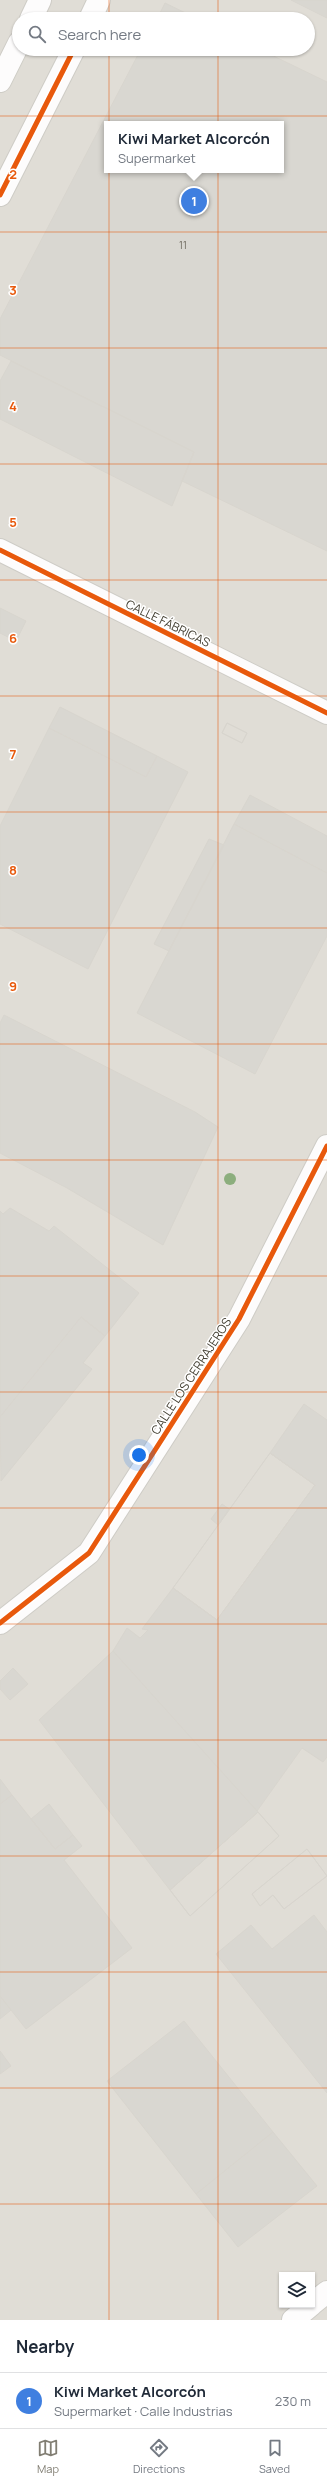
<!DOCTYPE html>
<meta charset="utf-8">
<style>
body{margin:0;font-family:Manrope,sans-serif;background:#f2f2f3;color:#1f2937}
.controls{position:absolute;right:12px;bottom:12px;display:grid;overflow:hidden;border-radius:0px;box-shadow:0 1px 3px #0004}
.controls button{width:36px;height:36px;display:grid;place-items:center;padding:0;border:0;border-bottom:1px solid #e0e1e3;background:#fff;color:#1f2937;font:20px sans-serif}
.you{position:absolute;left:139px;top:1455px;width:14px;height:14px;margin:-10px;border:3px solid #fff;border-radius:50%;background:#1a73e8;box-shadow:0 0 0 6px #1a73e833}
.badge{display:grid;place-items:center;width:26px;height:26px;border-radius:50%;background:#817e73;color:#fff;font-size:13px;font-weight:700}
.pin{position:absolute;translate:-50% -50%;border:2px solid #fff;box-shadow:0 1px 4px #0006}
.popup{position:absolute;left:104px;top:121px;width:180px;height:52px;box-sizing:border-box;display:grid;place-content:center;border-radius:0px;background:#fff;filter:drop-shadow(0 1px 3px #0005);font-size:13px;white-space:nowrap;color:#747a83}
.popup b{font-size:15px;color:#1f2937}
.popup::after{content:'';position:absolute;left:50%;top:100%;margin-left:-8px;border:8px solid transparent;border-top-color:#fff}
.list{margin:0;padding:0;list-style:none}
h2{display:flex;justify-content:space-between;align-items:center;height:52px;margin:0;padding:0 16px;font-size:17px}
h2 small{font-size:13px;font-weight:400;color:#747a83}
.list li{display:grid;grid-template-columns:26px 1fr auto;gap:12px;align-items:center;box-sizing:border-box;height:56px;padding:0 16px;border-top:1px solid #e0e1e3}
.list b{display:block;font-size:15px;white-space:nowrap}
.list p{margin:0;font-size:13px;white-space:nowrap;color:#747a83}
.list em{font-size:13px;font-style:normal;color:#747a83}
.icon{flex:none;width:22px;height:22px;fill:none;stroke:currentColor;stroke-width:2;stroke-linecap:round;stroke-linejoin:round}
.map{position:relative;flex:none;width:327px;height:2320px;overflow:hidden}
.search{position:absolute;background:#fff;box-shadow:0 1px 3px #0004;left:12px;right:12px;top:12px;height:44px;display:flex;align-items:center;gap:10px;box-sizing:border-box;padding:0 14px;border-radius:22px;color:#747a83;font-size:15px}
.sheet{height:108px;background:#fff}
nav{display:flex;justify-content:space-around;align-items:center;box-sizing:border-box;height:56px;border-top:1px solid #e0e1e3;background:#fff;font-size:11px;color:#747a83}
nav a{display:grid;justify-items:center;gap:2px}
nav .on{color:#817e73}
.map>svg:first-child{display:block}
.industrial{fill:#e0ddd6;fill-rule:evenodd}
.building{fill:#d9d7d1;stroke:#d8d5ce;fill-rule:evenodd}
.lines{fill:none;stroke-linecap:round;stroke-linejoin:round}
.minor-casing{stroke:#ceccc6;stroke-width:24}
.minor{stroke:#fdfcfc;stroke-width:22}
.cycleway-casing{stroke:#fff;stroke-width:8}
.cycleway{stroke:#e8590c;stroke-width:5}
.tree{fill:#8cae7d}
.grid{fill:none;stroke:#e8590c;stroke-width:1;stroke-opacity:0.55}
.labels{text-anchor:middle;dominant-baseline:central;stroke-width:3;stroke-linejoin:round;paint-order:stroke}
.number-label{font-size:10px;fill:#6b675c}
.street-label{font-size:12px;fill:#454134;stroke:#fff}
.grid-label{font-size:13px;text-anchor:middle;font-weight:bold;fill:#e8590c;stroke:#fff;stroke-width:3;stroke-linejoin:round;paint-order:stroke}
</style>
<div class="map">
<svg width="327" height="2320" viewBox="0 0 327 2320">
<rect width="100%" height="100%" fill="#f0eee8"/>
<path class="industrial" d="M 0,0 L 327,0 L 327,2320 L 0,2320 ZM 19,19 L 308,19 L 308,49 L 19,49 ZM 107,124 L 281,124 L 281,170 L 107,170 ZM 282,2275 L 312,2275 L 312,2305 L 282,2305 Z"/>
<path class="building" d="M 291,0 L 327,0 L 327,18 Z
M 165,3 L 198,19 L 157,19 Z
M 141,49 L 259,49 L 327,82 L 327,551 L 182,481 L 194,452 L 0,355 L 0,319 ZM 107,124 L 281,124 L 281,170 L 107,170 Z
M 11,361 L 194,452 L 172,506 L 0,419 L 0,381 Z
M 0,608 L 26,621 L 16,641 L 0,633 Z
M 60,707 L 157,756 L 146,777 L 49,728 Z
M 227,723 L 247,733 L 242,743 L 222,733 Z
M 227,723 L 247,733 L 242,743 L 222,733 Z
M 49,728 L 146,777 L 157,756 L 188,772 L 88,969 L 0,924 L 0,826 Z
M 250,795 L 327,836 L 327,873 L 234,824 Z
M 234,824 L 327,873 L 327,936 L 255,1074 L 137,1013 Z
M 209,839 L 224,845 L 169,951 L 154,944 Z
M 4,1015 L 195,1112 L 218,1127 L 163,1245 L 67,1188 L 0,1153 L 0,1023 Z
M 10,1208 L 49,1231 L 54,1226 L 139,1293 L 105,1336 L 81,1317 L 0,1417 L 0,1211 L 3,1214 Z
M 81,1317 L 105,1336 L 83,1363 L 92,1369 L 1,1481 L 0,1417 Z
M 304,1404 L 327,1420 L 327,1757 L 323,1762 L 302,1748 L 257,1811 L 113,1651 L 127,1628 L 140,1638 L 148,1630 L 142,1629 L 173,1588 L 217,1620 L 315,1485 L 270,1453 Z
M 270,1453 L 315,1485 L 217,1620 L 173,1588 Z
M 270,1453 L 315,1485 L 217,1620 L 173,1588 Z
M 222,1504 L 229,1509 L 218,1525 L 211,1519 Z
M 113,1651 L 258,1812 L 170,1890 L 39,1720 Z
M 13,1668 L 28,1684 L 10,1700 L 0,1689 L 0,1681 Z
M 0,1779 L 12,1795 L 0,1804 Z
M 12,1795 L 55,1849 L 73,1835 L 82,1846 L 64,1860 L 132,1948 L 26,2029 L 0,1996 L 0,1804 Z
M 49,1804 L 73,1835 L 55,1849 L 31,1819 Z
M 258,1812 L 279,1836 L 190,1916 L 170,1890 Z
M 258,1812 L 279,1836 L 190,1916 L 170,1890 Z
M 307,1849 L 327,1876 L 284,1909 L 273,1895 L 260,1906 L 252,1894 Z
M 307,1849 L 327,1876 L 284,1909 L 273,1895 L 260,1906 L 252,1894 Z
M 314,1915 L 327,1932 L 327,2093 L 216,1954 L 251,1925 L 272,1949 Z
M 0,1996 L 11,2010 L 0,2019 Z
M 184,2021 L 273,2132 L 196,2194 L 107,2081 Z
M 0,2051 L 11,2066 L 0,2074 Z
M 273,2132 L 317,2186 L 238,2247 L 196,2194 Z"/>
<g class="lines">
<g class="minor-casing">
<path id="minor" d="M 31,19 L 40,0
M 90,19 L 99,0
M 0,81 L 19,43
M 0,195 L 74,49
M 0,550 L 327,713
M 0,1623 L 89,1553 L 239,1319 L 327,1146
M 312,2304 L 327,2292
M 293,2320 L 311,2305"/>
</g>
<use href="#minor" class="minor"/>
<g class="cycleway-casing">
<path id="cycleway" d="M 0,195 L 74,49
M 0,550 L 327,713
M 0,1623 L 89,1553 L 239,1319 L 327,1146"/>
</g>
<use href="#cycleway" class="cycleway"/>
</g>
<circle class="tree" cx="230" cy="1179" r="6"/>
<path class="grid" d="M 109,0 L 109,19M 218,0 L 218,19M 109,49 L 109,2320M 218,49 L 218,2320M 0,116 L 327,116M 0,232 L 327,232M 0,348 L 327,348M 0,464 L 327,464M 0,580 L 327,580M 0,696 L 327,696M 0,812 L 327,812M 0,928 L 327,928M 0,1044 L 327,1044M 0,1160 L 327,1160M 0,1276 L 327,1276M 0,1392 L 327,1392M 0,1508 L 327,1508M 0,1624 L 327,1624M 0,1740 L 327,1740M 0,1856 L 327,1856M 0,1972 L 327,1972M 0,2088 L 327,2088M 0,2204 L 327,2204"/>
<g class="labels">
<g class="number-label">
<text x="183" y="245">11</text>
</g>
<g class="street-label">
<text transform="translate(168 623) rotate(26)">CALLE FÁBRICAS</text>
<text transform="translate(191 1376) rotate(-57)">CALLE LOS CERRAJEROS</text>
</g>
</g>
<g class="grid-label">
<text x="13" y="179">2</text>
<text x="13" y="295">3</text>
<text x="13" y="411">4</text>
<text x="13" y="527">5</text>
<text x="13" y="643">6</text>
<text x="13" y="759">7</text>
<text x="13" y="875">8</text>
<text x="13" y="991">9</text>
</g>
</svg>
<div class="controls">
<button><svg class="icon" aria-label="layers" viewBox="0 0 24 24"><path d="M12 4l9 5-9 5-9-5zM3 14l9 5 9-5"/></svg></button>
</div>
<div class="you"></div>
<div class="pin badge" style="left:194px;top:201px;background:#3f7fe0">1</div>
<div class="popup"><b>Kiwi Market Alcorcón</b>Supermarket</div>
<div class="search"><svg class="icon" aria-label="search" viewBox="0 0 24 24"><circle cx="10" cy="10" r="6"/><path d="M15 15l6 6"/></svg>Search here</div>
</div>
<section class="sheet">
<h2>Nearby<small></small></h2>
<ul class="list">
<li><span class="badge" style="background:#3f7fe0">1</span><div><b>Kiwi Market Alcorcón</b><p>Supermarket · Calle Industrias</p></div><em>230 m</em></li>
</ul>
</section>
<nav>
<a class="on"><svg class="icon" aria-label="map" viewBox="0 0 24 24"><path d="M3 6l6-2 6 2 6-2v14l-6 2-6-2-6 2zM9 4v14M15 6v14"/></svg>Map</a>
<a><svg class="icon" aria-label="directions" viewBox="0 0 24 24"><path d="M12 3l9 9-9 9-9-9zM9 14v-3h6M13 9l2 2-2 2"/></svg>Directions</a>
<a><svg class="icon" aria-label="saved" viewBox="0 0 24 24"><path d="M7 4h10v16l-5-4-5 4z"/></svg>Saved</a>
</nav>
